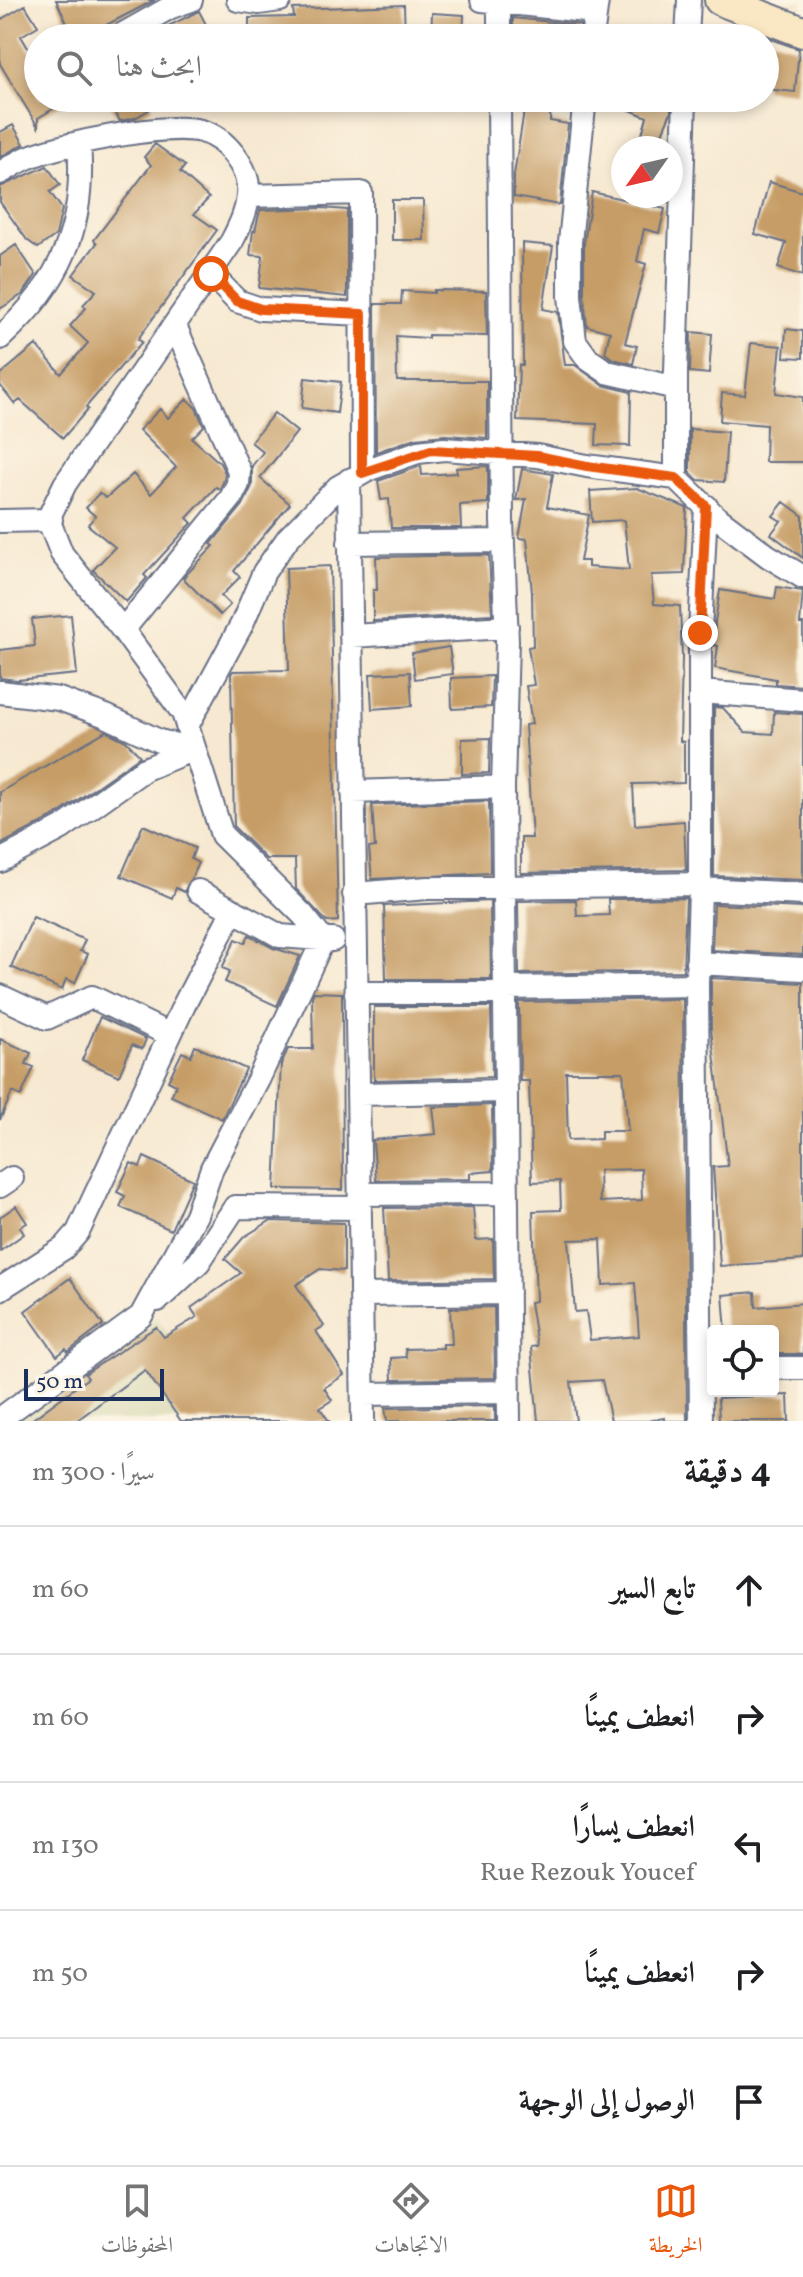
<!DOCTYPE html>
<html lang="ar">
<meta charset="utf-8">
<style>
body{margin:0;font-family:Vollkorn,Amiri,serif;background:#f6f6f6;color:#202124;direction:rtl}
.controls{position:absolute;right:24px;bottom:24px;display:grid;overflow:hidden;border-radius:8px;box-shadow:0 4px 12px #0003}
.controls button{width:72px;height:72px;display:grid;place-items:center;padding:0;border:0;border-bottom:2px solid #e0e0e0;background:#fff;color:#202124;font:40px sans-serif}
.compass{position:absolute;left:611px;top:136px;width:72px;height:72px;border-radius:50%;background:#fff;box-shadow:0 4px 12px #0003;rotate:236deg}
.scale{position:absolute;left:24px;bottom:20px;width:140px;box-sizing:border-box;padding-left:8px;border:4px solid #1b2f5e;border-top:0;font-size:22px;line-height:28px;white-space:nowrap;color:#1b2f5e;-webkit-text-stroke:6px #fcf5e5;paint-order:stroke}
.stop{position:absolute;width:24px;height:24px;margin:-18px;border:6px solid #ea580c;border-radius:50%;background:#fff}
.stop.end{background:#ea580c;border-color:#fff;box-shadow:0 2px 8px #0008}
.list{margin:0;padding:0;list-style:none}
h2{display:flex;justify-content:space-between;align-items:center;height:104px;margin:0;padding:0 32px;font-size:34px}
h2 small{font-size:26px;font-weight:400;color:#757577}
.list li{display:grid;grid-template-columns:52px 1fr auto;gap:24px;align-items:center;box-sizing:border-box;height:128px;padding:0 32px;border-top:2px solid #e0e0e0}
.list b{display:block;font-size:30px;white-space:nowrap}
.list p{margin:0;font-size:26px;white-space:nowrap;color:#757577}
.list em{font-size:26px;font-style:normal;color:#757577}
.icon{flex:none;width:44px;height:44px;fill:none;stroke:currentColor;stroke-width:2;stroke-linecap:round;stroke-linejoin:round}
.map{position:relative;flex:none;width:803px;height:1421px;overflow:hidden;direction:ltr}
.search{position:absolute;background:#fff;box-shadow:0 4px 12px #0003;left:24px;right:24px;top:24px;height:88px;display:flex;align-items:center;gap:20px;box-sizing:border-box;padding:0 28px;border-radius:44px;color:#757577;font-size:30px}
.sheet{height:744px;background:#fff}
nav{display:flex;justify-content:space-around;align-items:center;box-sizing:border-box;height:112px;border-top:2px solid #e0e0e0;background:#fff;font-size:22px;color:#757577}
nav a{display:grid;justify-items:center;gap:4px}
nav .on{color:#ea580c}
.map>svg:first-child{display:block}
.built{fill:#deddbb}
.building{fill:#c69d66;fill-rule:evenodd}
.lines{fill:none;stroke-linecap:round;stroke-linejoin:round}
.street-casing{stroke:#687086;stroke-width:26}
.secondary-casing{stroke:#687086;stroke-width:34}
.street{stroke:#fff;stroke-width:22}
.secondary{stroke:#fae7c3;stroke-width:30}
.route{stroke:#ea580c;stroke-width:10}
</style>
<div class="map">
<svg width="803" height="1421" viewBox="0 0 803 1421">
<rect width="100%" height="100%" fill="#fcf5e5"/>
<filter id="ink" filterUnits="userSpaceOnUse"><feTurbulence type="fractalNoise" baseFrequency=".0125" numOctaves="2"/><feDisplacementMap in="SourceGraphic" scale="16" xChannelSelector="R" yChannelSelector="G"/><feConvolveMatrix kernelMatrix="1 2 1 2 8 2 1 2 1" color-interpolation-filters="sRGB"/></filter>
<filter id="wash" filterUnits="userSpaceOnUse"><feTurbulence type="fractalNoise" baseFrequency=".006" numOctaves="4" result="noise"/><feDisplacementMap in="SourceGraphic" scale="32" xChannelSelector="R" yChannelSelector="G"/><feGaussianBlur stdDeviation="1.8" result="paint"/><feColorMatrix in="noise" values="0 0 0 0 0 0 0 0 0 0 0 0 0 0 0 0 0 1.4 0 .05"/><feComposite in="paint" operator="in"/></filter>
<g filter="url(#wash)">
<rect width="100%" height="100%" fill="#f7e9d1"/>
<path class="built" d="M 157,1317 L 231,1421 L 13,1421 Z"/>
<g id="blocks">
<path class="building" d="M 56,0 L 155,0 L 81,38 L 74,38 Z
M 25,5 L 38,26 L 21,36 L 38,65 L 38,98 L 71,98 L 38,118 L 38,127 L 0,64 L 0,20 Z
M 404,5 L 405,38 L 249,38 L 249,18 L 294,17 L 293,9 Z
M 199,11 L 213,38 L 152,38 L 150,35 Z
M 432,13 L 464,15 L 463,38 L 431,38 Z
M 513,18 L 580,25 L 578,38 L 513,38 Z
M 765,37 L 799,49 L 795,92 L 765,89 Z
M 106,98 L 146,98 L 152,108 L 135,118 L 120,121 Z
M 526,98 L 551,98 L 550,121 L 568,124 L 560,205 L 514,197 L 514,175 Z
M 602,98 L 671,98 L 671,112 L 656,148 L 638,148 L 647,117 Z
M 13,125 L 24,144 L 0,157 L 0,132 Z
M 155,144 L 185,166 L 180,172 L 209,198 L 194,214 L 217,230 L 138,339 L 142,342 L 86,407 L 88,409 L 63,438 L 20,400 L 15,404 L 0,385 L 0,375 L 36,345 L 61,374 L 88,343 L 70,326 L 86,308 L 83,305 L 96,291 L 73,275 L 97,243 L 94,240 L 151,165 L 144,157 Z
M 47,166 L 60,185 L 50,192 L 62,209 L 56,235 L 38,248 L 27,240 L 0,202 L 0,187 Z
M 769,182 L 803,192 L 803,276 L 778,268 L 786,243 L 755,234 Z
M 592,192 L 665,209 L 659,233 L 644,229 L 637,261 L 646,264 L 625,343 L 637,346 L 633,364 L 613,359 L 605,353 L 610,332 L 587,326 L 584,295 L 584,243 Z
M 392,200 L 423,200 L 424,240 L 392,240 Z
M 322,208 L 347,210 L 347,297 L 259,288 L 263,256 L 250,255 L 253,231 L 255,231 L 260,210 Z
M 522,243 L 553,246 L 543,309 L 558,312 L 565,365 L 575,365 L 603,385 L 631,392 L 630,446 L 596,445 L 597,424 L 517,421 L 519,365 L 523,365 Z
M 16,245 L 36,275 L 23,294 L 0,309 L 0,256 Z
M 434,290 L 486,291 L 487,336 L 428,335 L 428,338 L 396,336 L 397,381 L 487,381 L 487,438 L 445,435 L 416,438 L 376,452 L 375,304 L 401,304 L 402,291 L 434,293 Z
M 786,329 L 803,331 L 803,358 L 784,357 Z
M 691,332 L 712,334 L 709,374 L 690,372 Z
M 751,343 L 781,346 L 776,393 L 803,397 L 803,462 L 765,462 L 766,425 L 720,421 L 722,393 L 745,395 Z
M 305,378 L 341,382 L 337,413 L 302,408 Z
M 187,399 L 196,408 L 204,426 L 192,438 L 220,463 L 225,473 L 224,480 L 220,489 L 216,487 L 187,518 L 192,523 L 144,575 L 147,578 L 126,602 L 93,570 L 115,547 L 88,525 L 95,516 L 86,508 L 99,493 L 106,498 L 133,474 L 151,494 L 176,467 L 139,430 L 160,409 L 168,418 Z
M 274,413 L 297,432 L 260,478 L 290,504 L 234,571 L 240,577 L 221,596 L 230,605 L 220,615 L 183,578 L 214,546 L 211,544 L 243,505 L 252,486 L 252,466 L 263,452 L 251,442 Z
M 690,429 L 727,432 L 724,482 L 698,480 L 690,472 Z
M 421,466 L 422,475 L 457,473 L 456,468 L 488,466 L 488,503 L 460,505 L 461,528 L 391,528 L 389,499 L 381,500 L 378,481 Z
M 522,469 L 553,474 L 547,507 L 589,515 L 580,561 L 588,561 L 588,567 L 629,570 L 624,520 L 592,522 L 590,491 L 637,488 L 687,508 L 684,574 L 651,575 L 654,604 L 680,606 L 682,658 L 680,741 L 684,742 L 684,783 L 633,784 L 635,825 L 684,821 L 686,870 L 521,873 L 521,838 L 532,838 L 525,725 L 532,724 L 526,686 L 534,685 L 528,647 L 533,646 L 532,593 L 527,539 L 519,538 L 526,499 L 516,500 Z
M 784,502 L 803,516 L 803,558 L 771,534 L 781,521 L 773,516 Z
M 489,555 L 492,614 L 373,621 L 373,590 L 377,590 L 376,557 Z
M 330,566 L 338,921 L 327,922 L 296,889 L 295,859 L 266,859 L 234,827 L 231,674 L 233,671 L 289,670 L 286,568 Z
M 777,587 L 803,591 L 800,624 L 803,624 L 803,686 L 776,684 L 776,679 L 715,668 L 718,646 L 714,645 L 715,622 L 720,590 L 775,599 Z
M 71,615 L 77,674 L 17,680 L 0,678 L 0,650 L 35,646 L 32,619 Z
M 449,647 L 453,674 L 415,679 L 412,653 Z
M 410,672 L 412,706 L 372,709 L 370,674 Z
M 492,676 L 491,707 L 452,709 L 451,678 Z
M 714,707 L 723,708 L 745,732 L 773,734 L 774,712 L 803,714 L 803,880 L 714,876 Z
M 106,731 L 126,741 L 140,756 L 55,816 L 0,845 L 0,792 Z
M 490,738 L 489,773 L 462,774 L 462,739 Z
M 489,801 L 490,873 L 372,879 L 369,848 L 375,847 L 372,805 Z
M 143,825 L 195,848 L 191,859 L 198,863 L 191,879 L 184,892 L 176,888 L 172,898 L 121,876 Z
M 686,898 L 683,971 L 519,974 L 518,901 L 576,900 L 577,916 L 609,915 L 608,899 Z
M 490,901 L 491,979 L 386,979 L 384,906 Z
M 714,904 L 803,908 L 803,955 L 712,950 Z
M 33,917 L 85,940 L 80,951 L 88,954 L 75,983 L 66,979 L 62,990 L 11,967 Z
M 249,935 L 273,948 L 300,956 L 277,1006 L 225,982 L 230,971 L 222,968 L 236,939 L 245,943 Z
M 711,978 L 803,983 L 803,1260 L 720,1266 L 713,1167 L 728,1166 L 711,1029 Z
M 314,992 L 342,993 L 343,1190 L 275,1189 L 281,1064 L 288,1049 L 313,1049 L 312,997 Z
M 683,999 L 687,1421 L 664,1421 L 664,1418 L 648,1421 L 611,1421 L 602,1380 L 571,1382 L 576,1421 L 538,1421 L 531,1347 L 537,1346 L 530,1302 L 536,1301 L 533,1211 L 561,1210 L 560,1181 L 532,1182 L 529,1081 L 520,1081 L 519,1002 ZM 566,1072 L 623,1072 L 628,1131 L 601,1131 L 601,1139 L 568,1140 ZM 641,1169 L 642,1200 L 600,1202 L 599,1170 ZM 601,1239 L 603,1285 L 635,1283 L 639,1336 L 590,1340 L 586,1311 L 575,1312 L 569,1240 Z
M 374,1007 L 491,1007 L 492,1077 L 374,1080 Z
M 100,1017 L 146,1039 L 142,1049 L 132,1045 L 119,1076 L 82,1060 Z
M 0,1039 L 31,1053 L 26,1064 L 34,1067 L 21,1096 L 12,1092 L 0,1120 Z
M 195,1046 L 246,1069 L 222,1119 L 171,1096 L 176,1085 L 168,1081 L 182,1052 L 191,1056 Z
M 492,1105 L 493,1171 L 470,1173 L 470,1179 L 376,1180 L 373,1140 L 436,1134 L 433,1107 Z
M 144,1157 L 193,1180 L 171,1230 L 120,1207 L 125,1196 L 117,1192 L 131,1163 L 140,1167 Z
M 16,1206 L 27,1223 L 20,1227 L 24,1234 L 0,1251 L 0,1217 Z
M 473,1207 L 476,1240 L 493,1239 L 494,1279 L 388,1281 L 384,1208 Z
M 270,1221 L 344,1223 L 344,1271 L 320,1269 L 296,1285 L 324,1326 L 316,1331 L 344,1375 L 324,1388 L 332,1400 L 320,1408 L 329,1421 L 181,1421 L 145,1370 L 76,1421 L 30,1421 L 88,1378 L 85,1374 L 156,1327 L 164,1337 L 197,1317 L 191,1308 L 241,1273 L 225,1259 L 244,1237 Z
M 70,1278 L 103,1325 L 68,1352 L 66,1349 L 57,1356 L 25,1311 Z
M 755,1292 L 756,1307 L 803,1303 L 803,1354 L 773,1354 L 773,1331 L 726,1331 L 723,1295 Z
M 494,1307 L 495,1378 L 392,1380 L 391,1358 L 406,1357 L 405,1349 L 443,1348 L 443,1344 L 452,1344 L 450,1308 Z
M 788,1395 L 789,1421 L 719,1421 L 718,1398 Z
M 495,1406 L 495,1421 L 387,1421 L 385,1408 Z"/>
</g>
</g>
<g filter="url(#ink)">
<use href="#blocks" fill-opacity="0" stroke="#687086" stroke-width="2"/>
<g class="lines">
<g class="street-casing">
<path id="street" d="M 238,0 L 259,3 L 280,0
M 482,0 L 594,12
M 499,0 L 499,38
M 116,38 L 171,7 L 191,0
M 592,38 L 597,1
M 687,38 L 689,0
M 499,98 L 502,521 L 507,641 L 503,787 L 509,1421
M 585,98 L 570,242 L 570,296 L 575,341 L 588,359 L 607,372 L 676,388
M 0,173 C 9,168 17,162 27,158 C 58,144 168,122 201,131 C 225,137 251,169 248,195 C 247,212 239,227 232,241 L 65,484 L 51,513 L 50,524 L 62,554 L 125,633 L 183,713 L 222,835 L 303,915 L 323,940 L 258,1080 L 212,1168 L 196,1215 L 141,1316 L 0,1419
M 248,196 L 361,193 L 362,473
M 211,274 L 237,301 L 261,309 L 362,314
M 0,338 C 61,283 86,226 79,144
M 676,478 L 676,371 L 685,98
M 349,480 L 363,1421
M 0,521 L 51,520
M 349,543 L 503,541
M 123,630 L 231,498 L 238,484 L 239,471 L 175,326
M 351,636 L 507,627
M 0,692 L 59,699 L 106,716 L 159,741 L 194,749
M 700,692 L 803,700
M 187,726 L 242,624 L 264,572 L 288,538 L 338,487 L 370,469 L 418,452 L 444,449 L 537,456 L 587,466 L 676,478 L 715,516 L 768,556 L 803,577
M 353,792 L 503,787
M 0,861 L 62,828 L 145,769 L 194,749
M 700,889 L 803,894
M 198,891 L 280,936 L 333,940
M 354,894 L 428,888 L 700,884
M 697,963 L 803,969
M 506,988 L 697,985
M 356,993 L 506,993
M 0,996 L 47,1018 L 92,997 L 170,1035
M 358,1094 L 506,1091
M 0,1186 L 12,1178
M 360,1194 L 507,1193
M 0,1289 L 64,1248 L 78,1232 L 184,1005 L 233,910
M 362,1295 L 508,1293
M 158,1300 L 199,1262 L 235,1207 L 360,1208
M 773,1368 L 803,1368
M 363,1394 L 509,1392
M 701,1421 L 697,985 L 700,889 L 700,633 L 706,506"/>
</g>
<g class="secondary-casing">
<path id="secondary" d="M 720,0 L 803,32"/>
</g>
<use href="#street" class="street"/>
<use href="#secondary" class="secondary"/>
</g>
</g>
<g class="lines" filter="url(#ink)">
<path class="route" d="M 211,274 L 237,301 L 261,309 L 362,314 L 362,473 L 431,450 L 537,456 L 587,466 L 676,478 L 706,506 L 700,633"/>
</g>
</svg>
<div class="controls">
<button><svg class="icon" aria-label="locate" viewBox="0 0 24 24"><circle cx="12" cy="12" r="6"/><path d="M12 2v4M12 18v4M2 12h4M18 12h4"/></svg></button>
</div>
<svg class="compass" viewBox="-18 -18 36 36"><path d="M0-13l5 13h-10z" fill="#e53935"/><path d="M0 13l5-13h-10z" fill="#757577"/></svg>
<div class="scale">50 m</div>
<div class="stop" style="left:211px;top:274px"></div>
<div class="stop end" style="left:700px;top:633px"></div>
<div class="search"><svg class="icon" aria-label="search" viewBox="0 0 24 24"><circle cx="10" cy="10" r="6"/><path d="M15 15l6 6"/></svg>ابحث هنا</div>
</div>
<section class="sheet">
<h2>4 دقيقة<small>سيرًا · 300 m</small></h2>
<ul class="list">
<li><svg class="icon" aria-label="ahead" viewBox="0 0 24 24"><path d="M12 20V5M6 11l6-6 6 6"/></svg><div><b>تابع السير</b></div><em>60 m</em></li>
<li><svg class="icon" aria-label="right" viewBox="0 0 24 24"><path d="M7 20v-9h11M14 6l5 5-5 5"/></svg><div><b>انعطف يمينًا</b></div><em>60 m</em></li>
<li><svg class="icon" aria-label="left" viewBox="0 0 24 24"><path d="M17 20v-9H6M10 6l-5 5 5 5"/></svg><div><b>انعطف يسارًا</b><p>Rue Rezouk Youcef</p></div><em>130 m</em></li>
<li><svg class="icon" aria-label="right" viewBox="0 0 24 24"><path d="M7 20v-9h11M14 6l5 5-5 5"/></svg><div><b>انعطف يمينًا</b></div><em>50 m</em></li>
<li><svg class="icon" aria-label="arrive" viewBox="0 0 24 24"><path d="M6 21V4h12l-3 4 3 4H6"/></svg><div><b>الوصول إلى الوجهة</b></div></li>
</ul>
</section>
<nav>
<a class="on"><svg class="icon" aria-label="map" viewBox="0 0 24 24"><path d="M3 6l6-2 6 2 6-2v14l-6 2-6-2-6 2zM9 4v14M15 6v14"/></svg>الخريطة</a>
<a><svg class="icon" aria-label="directions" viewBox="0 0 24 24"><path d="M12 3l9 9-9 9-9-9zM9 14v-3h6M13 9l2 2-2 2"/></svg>الاتجاهات</a>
<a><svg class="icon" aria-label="saved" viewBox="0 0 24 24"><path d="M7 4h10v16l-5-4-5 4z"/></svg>المحفوظات</a>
</nav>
